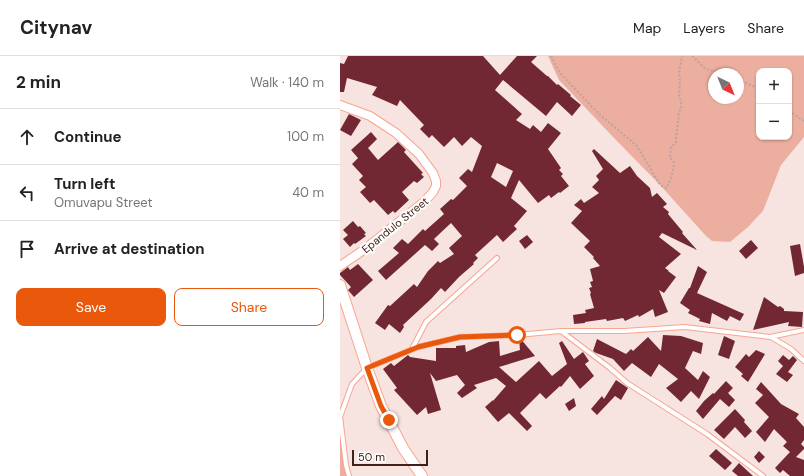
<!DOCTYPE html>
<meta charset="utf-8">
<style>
body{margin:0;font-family:"DM Sans",sans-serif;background:#f2f2f2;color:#222}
.controls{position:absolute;right:12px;top:12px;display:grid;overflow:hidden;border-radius:8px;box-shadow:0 1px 3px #0004}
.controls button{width:36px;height:36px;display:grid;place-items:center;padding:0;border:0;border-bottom:1px solid #e0e0e0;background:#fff;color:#222;font:20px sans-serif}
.compass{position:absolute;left:368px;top:12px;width:36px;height:36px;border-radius:50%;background:#fff;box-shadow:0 1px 3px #0004;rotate:137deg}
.scale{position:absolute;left:12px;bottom:10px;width:76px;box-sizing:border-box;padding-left:4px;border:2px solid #412018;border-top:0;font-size:11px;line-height:14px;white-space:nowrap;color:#412018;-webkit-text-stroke:3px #fff;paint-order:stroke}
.stop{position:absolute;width:12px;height:12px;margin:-9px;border:3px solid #ea580c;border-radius:50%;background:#fff}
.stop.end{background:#ea580c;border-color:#fff;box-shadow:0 1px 4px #0008}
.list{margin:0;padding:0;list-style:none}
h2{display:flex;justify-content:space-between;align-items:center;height:52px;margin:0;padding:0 16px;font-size:17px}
h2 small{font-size:13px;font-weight:400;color:#767676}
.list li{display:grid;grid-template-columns:26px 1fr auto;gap:12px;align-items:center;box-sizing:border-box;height:56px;padding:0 16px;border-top:1px solid #e0e0e0}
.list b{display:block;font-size:15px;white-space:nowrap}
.list p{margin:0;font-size:13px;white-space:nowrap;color:#767676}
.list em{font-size:13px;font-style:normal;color:#767676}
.actions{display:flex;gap:8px;padding:12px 16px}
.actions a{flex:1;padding:9px 0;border:1px solid #ea580c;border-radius:8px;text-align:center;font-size:14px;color:#ea580c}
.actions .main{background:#ea580c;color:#fff}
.icon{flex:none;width:22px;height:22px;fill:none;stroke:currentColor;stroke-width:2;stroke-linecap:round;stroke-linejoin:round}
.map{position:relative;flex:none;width:464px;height:420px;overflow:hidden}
header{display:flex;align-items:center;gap:24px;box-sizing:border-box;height:56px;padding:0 20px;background:#fff;border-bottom:1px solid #e0e0e0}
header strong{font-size:19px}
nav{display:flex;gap:22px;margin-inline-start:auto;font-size:14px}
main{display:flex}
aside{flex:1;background:#fff}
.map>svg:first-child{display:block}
.green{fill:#ecae9f;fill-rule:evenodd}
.building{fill:#722833;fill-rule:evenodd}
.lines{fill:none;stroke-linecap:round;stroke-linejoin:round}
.service-casing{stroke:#f9a490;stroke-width:6}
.minor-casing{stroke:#f9a490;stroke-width:10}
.tertiary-casing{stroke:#f9a490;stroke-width:12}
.path{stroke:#bba39e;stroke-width:2;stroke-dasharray:2 2;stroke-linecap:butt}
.service{stroke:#fff;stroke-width:4}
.minor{stroke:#fff;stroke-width:8}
.tertiary{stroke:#fff;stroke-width:10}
.route{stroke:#ea580c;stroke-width:5}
.labels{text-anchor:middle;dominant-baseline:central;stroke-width:4;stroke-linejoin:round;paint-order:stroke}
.street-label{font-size:11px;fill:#412018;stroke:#fff}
</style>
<header>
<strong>Citynav</strong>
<nav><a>Map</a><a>Layers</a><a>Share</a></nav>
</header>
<main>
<aside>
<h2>2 min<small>Walk · 140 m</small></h2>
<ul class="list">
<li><svg class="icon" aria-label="ahead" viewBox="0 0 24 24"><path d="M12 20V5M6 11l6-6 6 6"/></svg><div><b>Continue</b></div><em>100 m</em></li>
<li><svg class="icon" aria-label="left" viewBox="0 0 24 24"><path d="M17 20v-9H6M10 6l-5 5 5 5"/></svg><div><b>Turn left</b><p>Omuvapu Street</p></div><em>40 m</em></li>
<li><svg class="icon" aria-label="arrive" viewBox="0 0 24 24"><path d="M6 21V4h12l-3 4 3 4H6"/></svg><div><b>Arrive at destination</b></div></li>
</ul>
<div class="actions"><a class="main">Save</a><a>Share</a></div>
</aside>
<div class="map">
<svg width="464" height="420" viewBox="0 0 464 420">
<rect width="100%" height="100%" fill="#f7e4e0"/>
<path class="green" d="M 208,0 L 464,0 L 464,81 L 441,109 L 423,155 L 408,171 L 390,186 L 372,185 L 366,180 L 320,129 L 275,83 L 219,24 ZM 419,15 L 449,15 L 449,81 L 419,81 ZM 374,18 L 398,18 L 398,42 L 374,42 Z
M 3,351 L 0,360 L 9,420 L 0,420 L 0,354 Z"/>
<path class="building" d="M 8,0 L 143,0 L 160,19 L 177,0 L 197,0 L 191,6 L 207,20 L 208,20 L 217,29 L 218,28 L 231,39 L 230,40 L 241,49 L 232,60 L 217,46 L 206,60 L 163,24 L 155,34 L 182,58 L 176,64 L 190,73 L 193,69 L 201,76 L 208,67 L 221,77 L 208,93 L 221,112 L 219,114 L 223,118 L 221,120 L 229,130 L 220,137 L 219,136 L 211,142 L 209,139 L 198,147 L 179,124 L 171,142 L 187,155 L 174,170 L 177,173 L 163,186 L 157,179 L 135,199 L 138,202 L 133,207 L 134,208 L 119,221 L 105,236 L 101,232 L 91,243 L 63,269 L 64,271 L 60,277 L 49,268 L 45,274 L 35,267 L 48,249 L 50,250 L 74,228 L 77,231 L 88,215 L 98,205 L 100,207 L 114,198 L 109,192 L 122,180 L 111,167 L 94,183 L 99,188 L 92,195 L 85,189 L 46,224 L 38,215 L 59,197 L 53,192 L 62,183 L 68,188 L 83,173 L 85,175 L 104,158 L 100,153 L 111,143 L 113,144 L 127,130 L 119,122 L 128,113 L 132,116 L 142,90 L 131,81 L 122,90 L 114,81 L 104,91 L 92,79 L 89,82 L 80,73 L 84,69 L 60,44 L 57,50 L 32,39 L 37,31 L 7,22 L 4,36 L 0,36 L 0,7 L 4,8 ZM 157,107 L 173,115 L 166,131 L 151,121 Z
M 9,58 L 21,64 L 11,80 L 0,74 Z
M 31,76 L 37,83 L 28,92 L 38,104 L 58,86 L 66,94 L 64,96 L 83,117 L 81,118 L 84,121 L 77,127 L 74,125 L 62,136 L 69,144 L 55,157 L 53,155 L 48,159 L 34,144 L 30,147 L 20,136 L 26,131 L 19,124 L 23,120 L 12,108 L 18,102 L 11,94 Z
M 254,93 L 280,117 L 290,110 L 297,120 L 310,132 L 312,141 L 317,137 L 327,148 L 323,151 L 329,156 L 328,158 L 343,176 L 342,177 L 357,194 L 322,177 L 319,181 L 341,198 L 325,212 L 329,215 L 328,215 L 336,221 L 324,237 L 319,234 L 328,256 L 315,261 L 313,253 L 299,261 L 298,259 L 285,265 L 283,262 L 267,265 L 266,263 L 245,266 L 245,267 L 234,268 L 233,259 L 246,257 L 245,254 L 254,252 L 250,238 L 251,237 L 249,232 L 252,231 L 250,226 L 253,225 L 250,213 L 260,210 L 253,202 L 254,201 L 244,191 L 250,185 L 231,167 L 242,155 L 234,149 L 241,143 L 244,147 L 259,137 L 252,131 L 259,124 L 256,120 L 263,113 L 252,95 Z
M 13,165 L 18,171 L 20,170 L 26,177 L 24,178 L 26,180 L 15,188 L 14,187 L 10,191 L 3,183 L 8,179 L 3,174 Z
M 187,179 L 193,186 L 185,193 L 179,185 Z
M 411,184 L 418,192 L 406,203 L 399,195 Z
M 460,188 L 464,211 L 464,217 L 455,220 L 450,190 Z
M 18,208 L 33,224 L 14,241 L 8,234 L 11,231 L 0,219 L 0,217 L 8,211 L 10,214 Z
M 358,210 L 367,216 L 357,237 L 404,258 L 400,265 L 390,260 L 387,265 L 372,257 L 370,268 L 359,265 L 360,263 L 348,257 L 350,254 L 340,247 L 349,232 L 350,232 Z
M 424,241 L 438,251 L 440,250 L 444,253 L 444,255 L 463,256 L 462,271 L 448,270 L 449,266 L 413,274 Z
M 323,279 L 341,280 L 363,287 L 361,298 L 353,295 L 345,312 L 358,324 L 363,315 L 370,321 L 359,343 L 351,335 L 341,346 L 326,332 L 338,323 L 319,308 L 311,321 L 292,307 L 284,315 L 273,303 L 256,297 L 253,295 L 257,283 L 286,298 L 291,293 L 293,295 L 308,281 L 321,295 Z
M 384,280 L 395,285 L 389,303 L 378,299 Z
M 179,282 L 180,282 L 195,300 L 159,311 L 176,326 L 199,305 L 212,320 L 227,308 L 219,287 L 222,285 L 234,303 L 243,296 L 249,305 L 245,308 L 254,320 L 240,333 L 230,320 L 221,331 L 220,330 L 206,343 L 200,337 L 180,357 L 192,370 L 187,375 L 169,357 L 158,366 L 145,351 L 153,344 L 153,345 L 166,330 L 156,322 L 134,329 L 137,332 L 122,342 L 117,337 L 125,329 L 117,319 L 96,325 L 90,317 L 101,354 L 88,358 L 86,351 L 77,359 L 54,334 L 57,332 L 43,313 L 51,307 L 54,310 L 68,299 L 70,301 L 96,305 L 96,292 L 116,292 L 116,290 L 125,289 L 126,296 L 149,286 L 159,285 L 160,300 L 180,294 Z
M 416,294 L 425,298 L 408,326 L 401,320 L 403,318 L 395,311 L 406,298 L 409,301 Z
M 443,299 L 449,304 L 453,300 L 457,304 L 448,316 L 453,319 L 447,326 L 436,318 L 443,310 L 438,305 Z
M 276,324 L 288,332 L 281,344 L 275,340 L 257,359 L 251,353 L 262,340 L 264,343 Z
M 386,325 L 393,332 L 388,337 L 395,344 L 389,351 L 380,343 L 363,363 L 356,355 L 364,345 L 373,337 L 374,338 Z
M 421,326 L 441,348 L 459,358 L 456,362 L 464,371 L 464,384 L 461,388 L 464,391 L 464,393 L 456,401 L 464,404 L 464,420 L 450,420 L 443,414 L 440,417 L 435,412 L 450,396 L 443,390 L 447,386 L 434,373 L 425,386 L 416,376 L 429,361 L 415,347 L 423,339 L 416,333 Z
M 234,342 L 236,350 L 229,355 L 225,348 Z
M 395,353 L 405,364 L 404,366 L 412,375 L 405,382 L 395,371 L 384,383 L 374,374 Z
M 376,393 L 392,407 L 385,414 L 369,400 Z
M 419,395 L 425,401 L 419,407 L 414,401 Z
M 399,407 L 413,420 L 398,420 L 392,415 Z"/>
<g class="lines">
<g class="service-casing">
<path id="service" d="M 221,275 L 270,312 L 287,327 L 367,378 L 423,420
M 431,281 L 451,293 L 464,305
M 72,293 L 86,266 L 157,202
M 0,360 L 6,409 L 9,420
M 0,361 L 12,328 L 27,312 L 78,291 L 120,281 L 177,279 L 221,275 L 284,275 L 345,271 L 430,281 L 464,274"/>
</g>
<g class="minor-casing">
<path id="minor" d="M 0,49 L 30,60 L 56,77 L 79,98 L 93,117 L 96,125 L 96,130 L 93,136 L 84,146 L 25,193 L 0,210"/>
</g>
<g class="tertiary-casing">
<path id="tertiary" d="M 0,229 L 27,312 L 41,350 L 63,392 L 82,420"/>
</g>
<path class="path" d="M 211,0 L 220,17 L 258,57 L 297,90 L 320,129 L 326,132 C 329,129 335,111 334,107 C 333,104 332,103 330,102 L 331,91 L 336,87 L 336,80 L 337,75 L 339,56 L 342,49 L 339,40 L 340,24 L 339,17 L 342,0
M 352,0 L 366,13 L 385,18
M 398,23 L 419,33
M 449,55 L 464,65"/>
<use href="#service" class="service"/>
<use href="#minor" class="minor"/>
<use href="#tertiary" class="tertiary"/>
</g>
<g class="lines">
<path class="route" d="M 49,364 L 41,350 L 27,312 L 78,291 L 120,281 L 177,279"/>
</g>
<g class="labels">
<g class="street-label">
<text transform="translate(55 169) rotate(-39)">Epandulo Street</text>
</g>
</g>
</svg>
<div class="controls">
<button>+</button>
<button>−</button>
</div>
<svg class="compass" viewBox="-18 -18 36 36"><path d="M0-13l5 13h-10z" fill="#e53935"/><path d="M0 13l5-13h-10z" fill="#767676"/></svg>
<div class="scale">50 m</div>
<div class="stop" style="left:177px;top:279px"></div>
<div class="stop end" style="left:49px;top:364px"></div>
</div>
</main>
